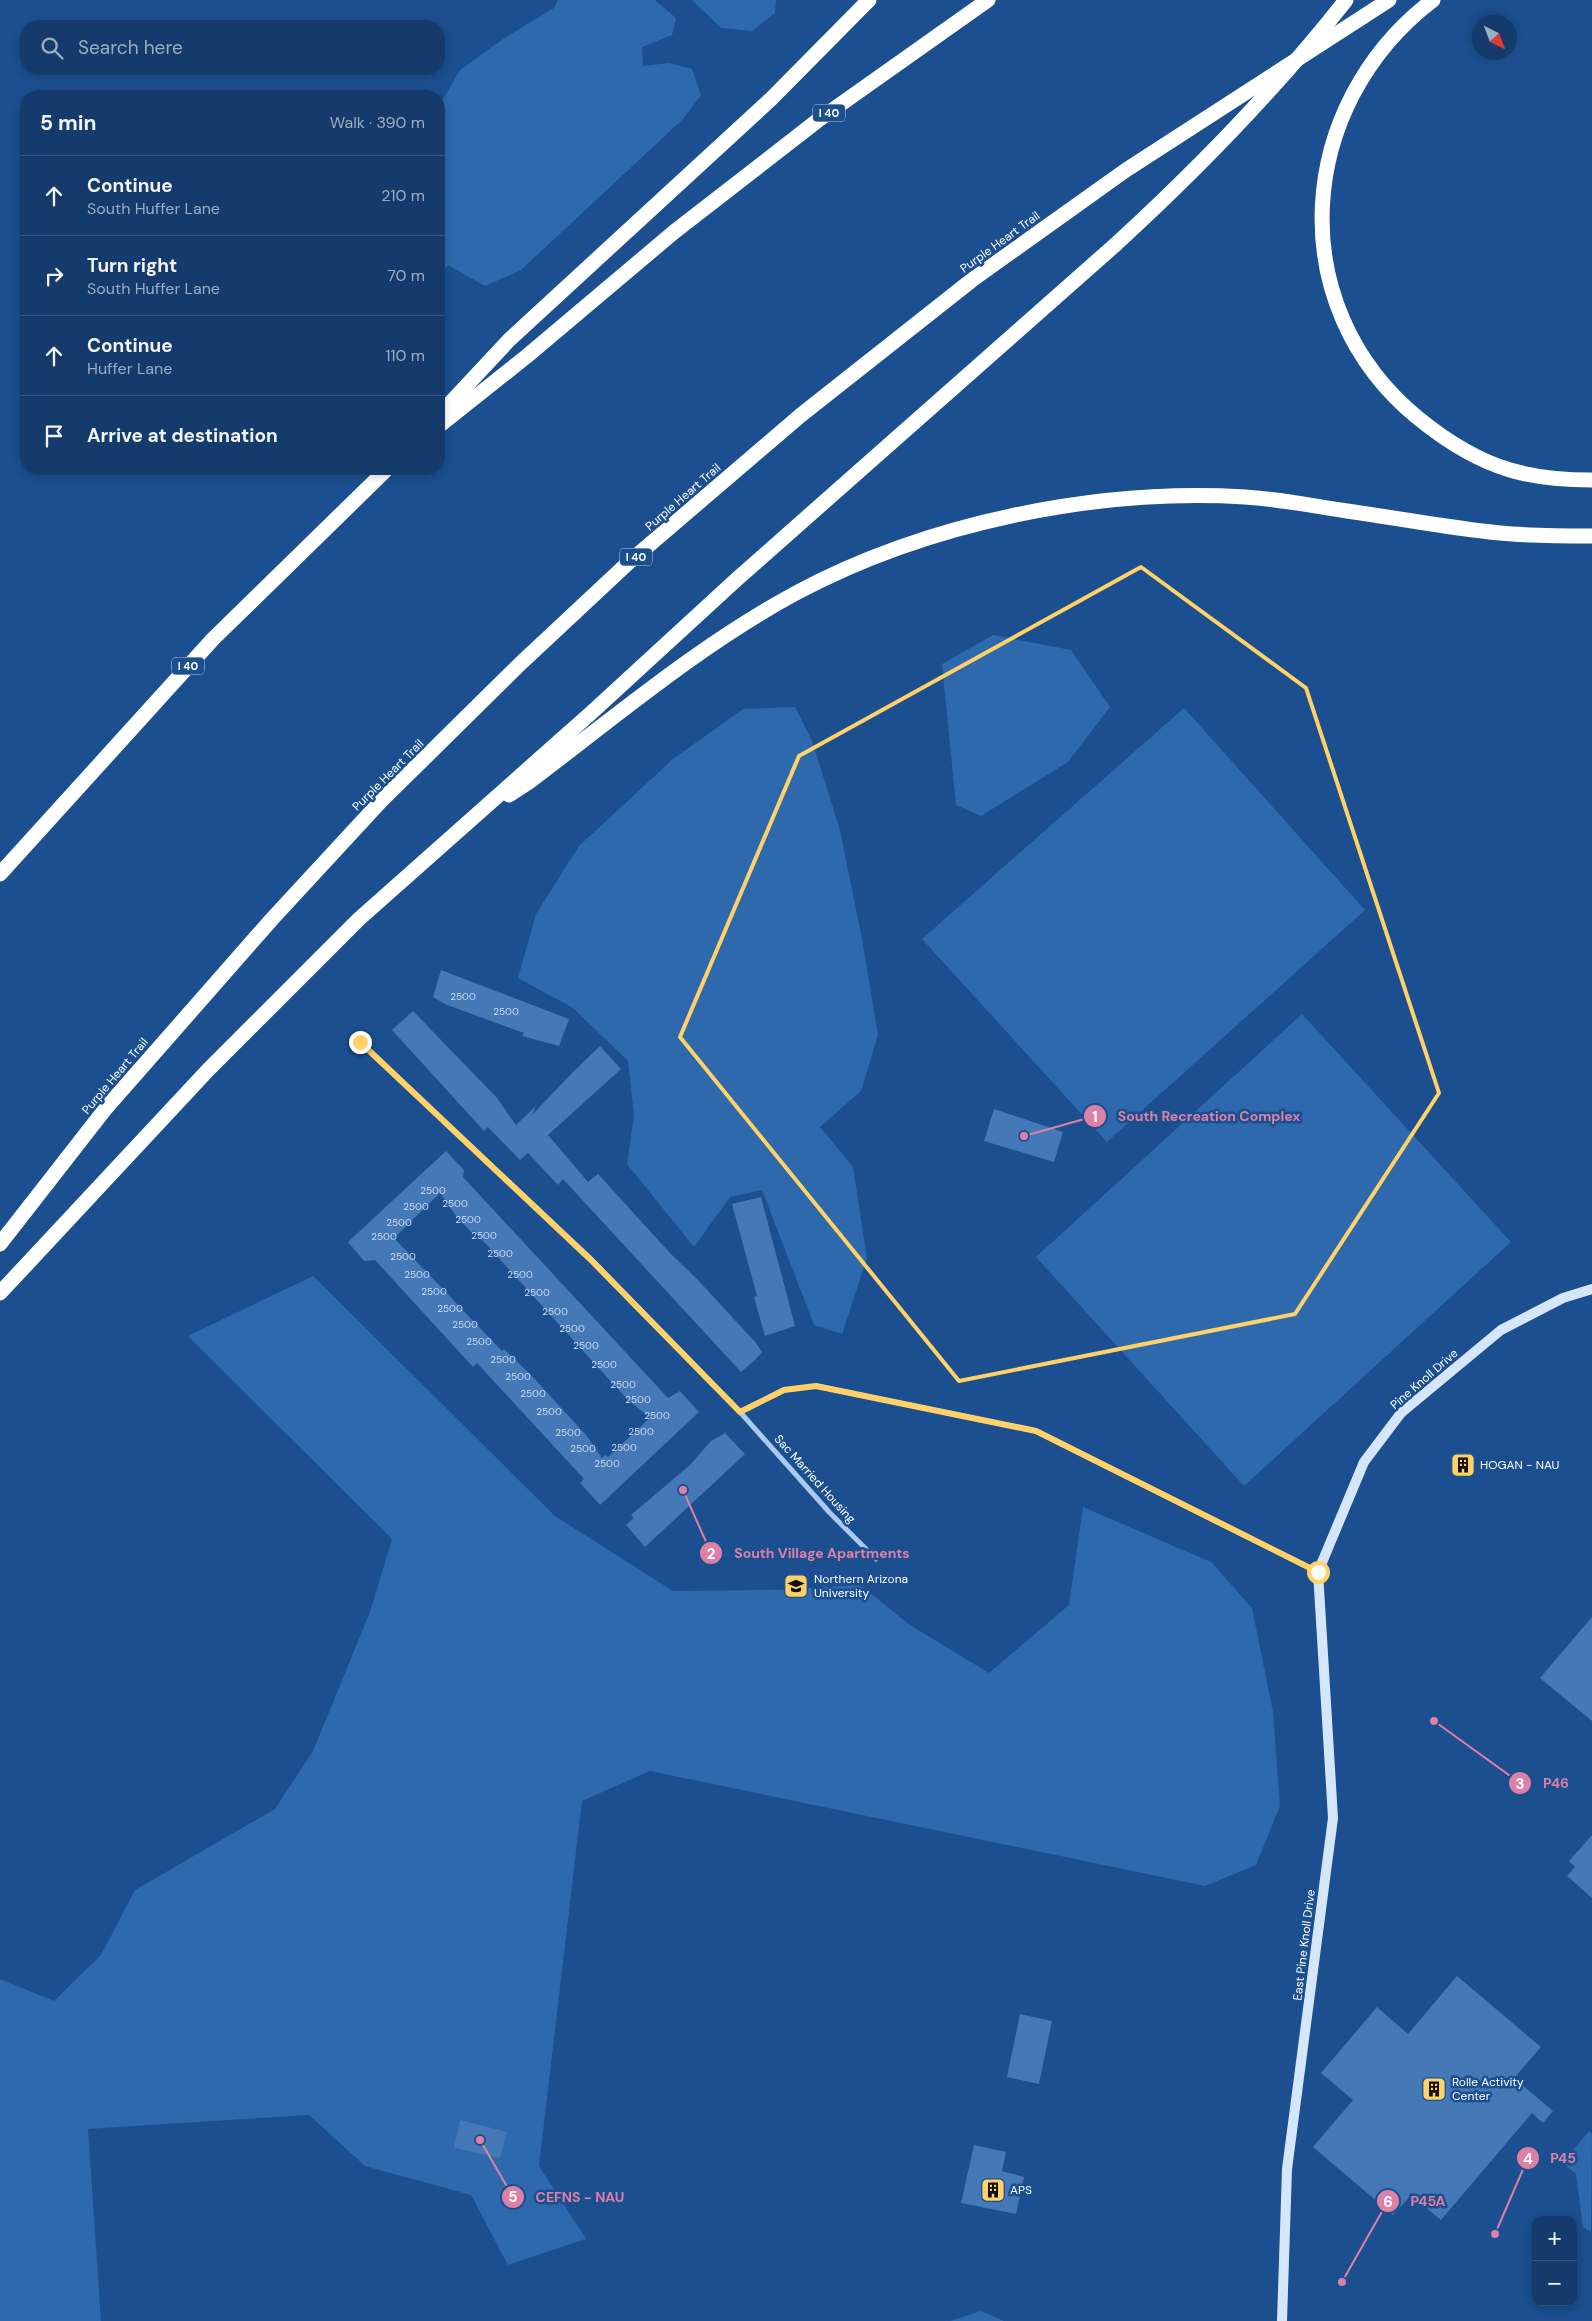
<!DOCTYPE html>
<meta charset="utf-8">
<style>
body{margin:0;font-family:"DM Sans",sans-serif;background:#1d4271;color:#f1f3f6}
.controls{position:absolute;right:15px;bottom:15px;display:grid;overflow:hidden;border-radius:10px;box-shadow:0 2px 8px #0003}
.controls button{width:45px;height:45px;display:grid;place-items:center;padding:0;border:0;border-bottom:1px solid #33557e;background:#143b6b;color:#f1f3f6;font:25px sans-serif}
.compass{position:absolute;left:1472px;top:15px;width:45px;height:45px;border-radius:50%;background:#143b6b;box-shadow:0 2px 8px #0003;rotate:138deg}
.stop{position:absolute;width:15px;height:15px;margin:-11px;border:4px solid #ffd166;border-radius:50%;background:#fff}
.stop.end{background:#ffd166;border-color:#fff;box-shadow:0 1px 5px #0008}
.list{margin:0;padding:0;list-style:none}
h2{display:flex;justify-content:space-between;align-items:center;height:65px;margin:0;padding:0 20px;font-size:21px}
h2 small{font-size:16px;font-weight:400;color:#9dadc1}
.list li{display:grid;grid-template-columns:32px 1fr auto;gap:15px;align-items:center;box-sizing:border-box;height:80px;padding:0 20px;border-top:1px solid #33557e}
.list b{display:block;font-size:19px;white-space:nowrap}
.list p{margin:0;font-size:16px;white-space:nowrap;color:#9dadc1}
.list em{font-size:16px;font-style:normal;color:#9dadc1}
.icon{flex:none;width:28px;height:28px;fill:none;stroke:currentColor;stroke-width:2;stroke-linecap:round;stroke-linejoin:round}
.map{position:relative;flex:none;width:1592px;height:2321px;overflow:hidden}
.search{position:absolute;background:#143b6b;box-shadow:0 2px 8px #0003;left:20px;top:20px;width:425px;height:55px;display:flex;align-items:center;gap:12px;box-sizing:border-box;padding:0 18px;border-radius:20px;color:#9dadc1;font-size:19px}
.panel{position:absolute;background:#143b6b;box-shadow:0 2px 8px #0003;left:20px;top:90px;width:425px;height:385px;border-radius:20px}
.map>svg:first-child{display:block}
.green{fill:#2e69ad}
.building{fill:#4478b7;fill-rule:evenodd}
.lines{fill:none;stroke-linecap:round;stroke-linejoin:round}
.street{stroke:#a9c9ee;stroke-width:5}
.secondary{stroke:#d6e6fa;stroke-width:10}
.highway{stroke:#fff;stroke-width:15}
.highway-bridge{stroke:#fff;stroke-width:15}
.route{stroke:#ffd166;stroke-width:6}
.marked{fill:none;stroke:#ffd166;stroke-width:4;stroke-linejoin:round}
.labels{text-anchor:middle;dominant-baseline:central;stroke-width:5;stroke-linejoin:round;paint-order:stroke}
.number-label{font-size:10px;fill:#d0dded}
.shield{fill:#1b4f8f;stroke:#bbcadd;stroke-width:1}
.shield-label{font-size:11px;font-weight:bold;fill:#fff}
.street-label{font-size:12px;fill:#fff;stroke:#1b4f8f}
.poi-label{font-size:12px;fill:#fff;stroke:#1b4f8f;text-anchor:start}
.leader{fill:none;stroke:#dd80a5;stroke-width:2}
.callout-dot{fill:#dd80a5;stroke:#1b4f8f;stroke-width:2}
.mark-label{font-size:15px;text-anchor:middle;font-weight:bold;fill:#fff}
.callout-label{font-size:14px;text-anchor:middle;font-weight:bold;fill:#dd80a5;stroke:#1b4f8f;stroke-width:5;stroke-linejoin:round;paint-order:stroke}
</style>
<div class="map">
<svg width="1592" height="2321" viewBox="0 0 1592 2321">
<rect width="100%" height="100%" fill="#1b4f8f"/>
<path class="green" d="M 558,0 L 655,0 L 676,18 L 672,35 L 642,47 L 643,66 L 669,63 L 692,69 L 701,95 L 683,119 L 521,270 L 485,286 L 448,265 L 439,278 L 439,106 L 460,70 L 506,37 L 554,8 Z
M 692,0 L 776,0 L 775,13 L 752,31 L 721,28 Z
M 993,635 L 1071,650 L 1110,707 L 1068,762 L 981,816 L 956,805 L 942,664 Z
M 795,707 L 812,741 L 840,830 L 863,944 L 878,1035 L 861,1091 L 820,1127 L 853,1167 L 867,1258 L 842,1334 L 814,1325 L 762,1190 L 730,1197 L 694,1247 L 627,1164 L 634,1115 L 628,1061 L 573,1008 L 518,978 L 536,914 L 579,846 L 673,759 L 743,709 Z
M 1184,708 L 1365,910 L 1107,1142 L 922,939 Z
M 1302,1014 L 1511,1242 L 1244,1486 L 1036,1257 Z
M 313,1276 L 555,1516 L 673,1591 L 776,1590 L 860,1585 L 910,1625 L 989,1673 L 1069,1605 L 1083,1507 L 1211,1562 L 1252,1608 L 1273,1712 L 1280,1806 L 1256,1865 L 1205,1886 L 650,1771 L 582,1801 L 539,2166 L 586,2239 L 508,2265 L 471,2195 L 365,2166 L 309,2115 L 88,2129 L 101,2321 L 0,2321 L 0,1979 L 54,2001 L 101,1955 L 135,1890 L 275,1809 L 313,1751 L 370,1612 L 392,1539 L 188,1336 Z
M 1589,2131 L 1592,2134 L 1591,2232 L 1583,2227 L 1576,2174 L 1566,2166 L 1568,2156 Z
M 981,2311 L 1004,2321 L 950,2321 Z"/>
<path class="building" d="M 441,970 L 569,1019 L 559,1046 L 522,1036 L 524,1033 L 447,1005 L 433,997 Z
M 413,1011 L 497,1098 L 516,1125 L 536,1106 L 532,1115 L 573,1072 L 600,1046 L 621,1069 L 548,1135 L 588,1182 L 598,1174 L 670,1253 L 697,1279 L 756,1343 L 762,1352 L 756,1359 L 741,1372 L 563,1179 L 558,1185 L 528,1153 L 520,1160 L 488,1127 L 484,1131 L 392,1030 Z
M 994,1109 L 1063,1132 L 1054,1162 L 984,1141 Z
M 446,1151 L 464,1170 L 463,1177 L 668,1398 L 680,1391 L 699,1412 L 600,1505 L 580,1483 L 584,1479 L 477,1363 L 473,1367 L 375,1260 L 364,1261 L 348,1242 ZM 440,1193 L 457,1217 L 472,1233 L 474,1231 L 626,1398 L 650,1418 L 608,1457 L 605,1455 L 602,1458 L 586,1435 L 531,1375 L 504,1349 L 502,1351 L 394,1238 Z
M 761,1197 L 795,1326 L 765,1336 L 754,1297 L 757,1296 L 732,1204 Z
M 725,1433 L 745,1454 L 645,1547 L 626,1525 L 634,1518 L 631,1515 L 690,1465 L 711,1441 Z
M1451 1465a12 12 0 1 1 24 0a12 12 0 1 1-24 0Z
M 1592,1617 L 1592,1721 L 1540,1678 Z
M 1592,1835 L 1592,1898 L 1567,1876 L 1575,1867 L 1569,1861 Z
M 1457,1976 L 1541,2047 L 1514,2078 L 1553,2111 L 1543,2123 L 1532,2113 L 1441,2220 L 1411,2195 L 1393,2215 L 1313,2147 L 1353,2100 L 1321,2073 L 1377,2007 L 1408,2034 Z
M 1020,2014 L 1052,2021 L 1039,2084 L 1007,2077 Z
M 460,2120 L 507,2132 L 500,2158 L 454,2148 Z
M 974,2145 L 1006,2152 L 1002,2171 L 1024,2177 L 1016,2214 L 961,2203 Z"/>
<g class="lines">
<path class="street" d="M 354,1037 L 591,1259 L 740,1412 L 784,1390 L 816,1386 L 1036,1431 L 1318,1572
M 740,1412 L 830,1513 L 876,1559"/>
<path class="secondary" d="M 1282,2321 L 1287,2169 L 1333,1818 L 1318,1572 L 1364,1462 L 1401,1413 L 1501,1330 L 1563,1298 L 1592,1289"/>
<path class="highway" d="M 1433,0 C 1295,105 1281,306 1418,418 C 1445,440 1476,460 1510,470 C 1537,478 1564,480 1592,480
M 439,415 L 509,340 L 771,99 L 869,0
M 439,426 L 527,356 L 674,232 L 817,121 L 988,0
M 509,795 L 529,782 C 615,717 700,645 796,593 C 927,523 1096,488 1245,497 C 1279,499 1313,506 1347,511 C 1398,518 1449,528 1500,533 C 1531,536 1561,536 1592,536
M 0,874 L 213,639 L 387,469
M 0,1244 L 106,1108 L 272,919 L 381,801 L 521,663 L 628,563 L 801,415 L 972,280 L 1126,170 L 1389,0
M 0,1293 L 208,1070 L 359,919 L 591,713 L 737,579 L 1115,245"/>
<path class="highway-bridge" d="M 1115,245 C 1198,169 1276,89 1346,0"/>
</g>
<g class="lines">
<path class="route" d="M 360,1042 L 591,1260 L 740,1412 L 784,1390 L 816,1386 L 1036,1431 L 1318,1572"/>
</g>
<path class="marked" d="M 1141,567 L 1306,688 L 1439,1093 L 1295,1314 L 959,1381 L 680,1037 L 799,756 Z"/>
<defs>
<g id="building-square" transform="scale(1.25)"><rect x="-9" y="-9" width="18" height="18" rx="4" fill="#ffd166" stroke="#1b4f8f"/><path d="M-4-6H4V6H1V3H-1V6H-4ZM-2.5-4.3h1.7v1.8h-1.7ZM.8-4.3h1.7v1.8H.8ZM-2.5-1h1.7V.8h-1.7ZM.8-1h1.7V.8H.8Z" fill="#111"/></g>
<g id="university-square" transform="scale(1.25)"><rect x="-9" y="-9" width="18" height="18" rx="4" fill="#ffd166" stroke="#1b4f8f"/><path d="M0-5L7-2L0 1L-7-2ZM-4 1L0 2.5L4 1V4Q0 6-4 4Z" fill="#111"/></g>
</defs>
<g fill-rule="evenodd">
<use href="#building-square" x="1463" y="1465"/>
<use href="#university-square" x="796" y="1586"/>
<use href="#building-square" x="1434" y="2089"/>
<use href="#building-square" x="993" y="2190"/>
</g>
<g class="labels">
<g class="number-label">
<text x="463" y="996">2500</text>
<text x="506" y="1011">2500</text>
<text x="433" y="1190">2500</text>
<text x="455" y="1203">2500</text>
<text x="416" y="1206">2500</text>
<text x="468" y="1219">2500</text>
<text x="399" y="1222">2500</text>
<text x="484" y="1235">2500</text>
<text x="384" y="1236">2500</text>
<text x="500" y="1253">2500</text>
<text x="403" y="1256">2500</text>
<text x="417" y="1274">2500</text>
<text x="520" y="1274">2500</text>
<text x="434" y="1291">2500</text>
<text x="537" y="1292">2500</text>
<text x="450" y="1308">2500</text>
<text x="555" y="1311">2500</text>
<text x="465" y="1324">2500</text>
<text x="572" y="1328">2500</text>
<text x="479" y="1341">2500</text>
<text x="586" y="1345">2500</text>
<text x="503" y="1359">2500</text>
<text x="604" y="1364">2500</text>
<text x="518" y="1376">2500</text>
<text x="623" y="1384">2500</text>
<text x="533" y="1393">2500</text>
<text x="638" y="1399">2500</text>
<text x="549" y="1411">2500</text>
<text x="657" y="1415">2500</text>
<text x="641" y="1431">2500</text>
<text x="568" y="1432">2500</text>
<text x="624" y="1447">2500</text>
<text x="583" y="1448">2500</text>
<text x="607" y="1463">2500</text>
</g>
<g class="shield">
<rect x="813" y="104.5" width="32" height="17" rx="4"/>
<rect x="620" y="548.5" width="32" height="17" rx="4"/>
<rect x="172" y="657.5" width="32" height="17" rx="4"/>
</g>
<g class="shield-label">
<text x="829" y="113">I 40</text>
<text x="636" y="557">I 40</text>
<text x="188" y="666">I 40</text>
</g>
<g class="street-label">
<text transform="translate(1000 242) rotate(-36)">Purple Heart Trail</text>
<text transform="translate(683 497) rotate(-41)">Purple Heart Trail</text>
<text transform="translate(388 775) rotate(-45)">Purple Heart Trail</text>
<text transform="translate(115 1076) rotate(-50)">Purple Heart Trail</text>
<text transform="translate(1424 1379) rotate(-41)">Pine Knoll Drive</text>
<text transform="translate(815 1479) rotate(48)">Sac Married Housing</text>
<text transform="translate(1304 1945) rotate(-83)">East Pine Knoll Drive</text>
</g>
<g class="poi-label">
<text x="1480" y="1465">HOGAN - NAU</text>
<text x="814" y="1579">Northern Arizona<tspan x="814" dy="14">University</tspan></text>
<text x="1452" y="2082">Rolle Activity<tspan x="1452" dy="14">Center</tspan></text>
<text x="1010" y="2190">APS</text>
</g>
</g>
<path class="leader" d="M1024 1136L1095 1116M683 1490L711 1553M1434 1721L1520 1783M1495 2234L1528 2158M480 2140L513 2197M1342 2282L1388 2201"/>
<g class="callout-dot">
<circle cx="1024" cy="1136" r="5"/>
<circle cx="683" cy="1490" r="5"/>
<circle cx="1434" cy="1721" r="5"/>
<circle cx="1495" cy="2234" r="5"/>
<circle cx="480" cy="2140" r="5"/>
<circle cx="1342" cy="2282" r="5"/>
<circle cx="1095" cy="1116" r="12"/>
<circle cx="711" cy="1553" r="12"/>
<circle cx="1520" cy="1783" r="12"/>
<circle cx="1528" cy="2158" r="12"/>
<circle cx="513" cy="2197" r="12"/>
<circle cx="1388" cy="2201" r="12"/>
</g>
<g class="mark-label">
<text x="1095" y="1122">1</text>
<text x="711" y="1559">2</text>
<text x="1520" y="1789">3</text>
<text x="1528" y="2164">4</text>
<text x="513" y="2202">5</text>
<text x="1388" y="2207">6</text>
</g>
<g class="callout-label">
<text x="1209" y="1121">South Recreation Complex</text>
<text x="822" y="1558">South Village Apartments</text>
<text x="1556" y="1788">P46</text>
<text x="1563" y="2163">P45</text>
<text x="580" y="2202">CEFNS - NAU</text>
<text x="1428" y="2206">P45A</text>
</g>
</svg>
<div class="controls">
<button>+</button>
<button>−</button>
</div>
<svg class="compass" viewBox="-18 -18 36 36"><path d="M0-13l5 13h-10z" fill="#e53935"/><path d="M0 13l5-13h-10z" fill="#9dadc1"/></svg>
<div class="stop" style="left:1318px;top:1572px"></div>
<div class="stop end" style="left:360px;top:1042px"></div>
<div class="search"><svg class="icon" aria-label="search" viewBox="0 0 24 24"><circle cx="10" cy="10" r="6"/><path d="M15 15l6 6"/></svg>Search here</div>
<section class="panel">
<h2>5 min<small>Walk · 390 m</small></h2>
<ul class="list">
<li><svg class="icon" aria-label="ahead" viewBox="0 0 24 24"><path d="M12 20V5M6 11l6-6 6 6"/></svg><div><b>Continue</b><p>South Huffer Lane</p></div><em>210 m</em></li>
<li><svg class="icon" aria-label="right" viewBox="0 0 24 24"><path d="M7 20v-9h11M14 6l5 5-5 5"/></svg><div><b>Turn right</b><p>South Huffer Lane</p></div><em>70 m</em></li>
<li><svg class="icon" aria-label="ahead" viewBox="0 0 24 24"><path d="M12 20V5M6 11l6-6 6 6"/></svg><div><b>Continue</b><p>Huffer Lane</p></div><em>110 m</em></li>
<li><svg class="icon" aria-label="arrive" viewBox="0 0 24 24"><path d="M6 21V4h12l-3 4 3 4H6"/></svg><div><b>Arrive at destination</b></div></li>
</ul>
</section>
</div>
